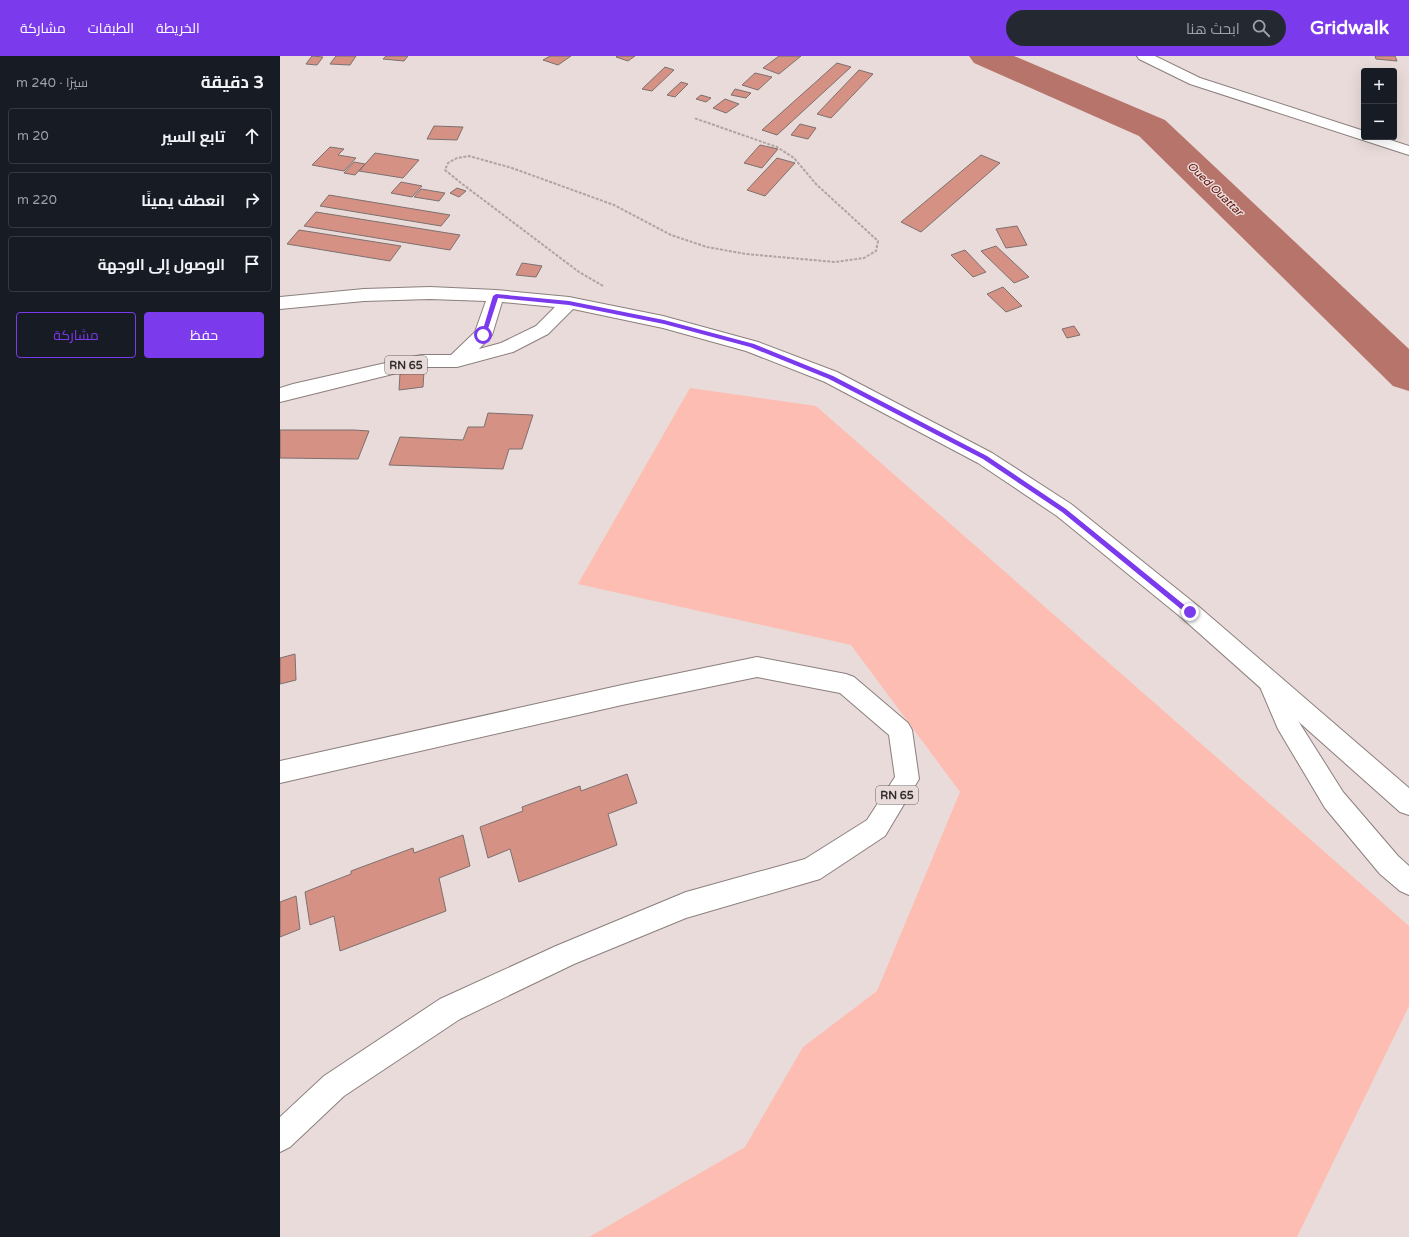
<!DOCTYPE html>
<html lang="ar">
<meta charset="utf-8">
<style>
body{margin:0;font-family:"Varela Round",Cairo,sans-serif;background:#242831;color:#f1f3f6;direction:rtl}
.controls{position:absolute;right:12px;top:12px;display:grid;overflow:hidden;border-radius:4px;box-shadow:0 4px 16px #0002}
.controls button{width:36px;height:36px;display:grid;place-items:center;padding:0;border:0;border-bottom:1px solid #363941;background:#171b24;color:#f1f3f6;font:20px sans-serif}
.stop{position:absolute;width:12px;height:12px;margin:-9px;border:3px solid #7c3aed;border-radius:50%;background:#fff}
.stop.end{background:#7c3aed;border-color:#fff;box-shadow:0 1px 4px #0008}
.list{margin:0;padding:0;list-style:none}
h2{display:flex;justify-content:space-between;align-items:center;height:52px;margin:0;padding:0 16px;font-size:17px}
h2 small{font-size:13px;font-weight:400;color:#9ea1a6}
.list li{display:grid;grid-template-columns:26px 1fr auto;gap:12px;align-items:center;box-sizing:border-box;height:56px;margin:0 8px 8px;padding:0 8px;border:1px solid #363941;border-radius:4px}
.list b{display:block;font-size:15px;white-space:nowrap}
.list em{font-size:13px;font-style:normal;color:#9ea1a6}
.actions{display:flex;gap:8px;padding:12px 16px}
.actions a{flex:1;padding:9px 0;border:1px solid #7c3aed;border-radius:4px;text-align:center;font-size:14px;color:#7c3aed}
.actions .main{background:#7c3aed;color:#fff}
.icon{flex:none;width:22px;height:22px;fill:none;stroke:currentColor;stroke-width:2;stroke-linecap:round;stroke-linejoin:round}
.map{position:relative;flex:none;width:1129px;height:1181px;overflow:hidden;direction:ltr}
header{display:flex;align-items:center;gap:24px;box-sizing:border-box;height:56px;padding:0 20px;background:#7c3aed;color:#fff}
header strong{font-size:19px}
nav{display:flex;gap:22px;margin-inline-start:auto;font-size:14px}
.search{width:280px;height:36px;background:#242831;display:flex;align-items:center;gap:10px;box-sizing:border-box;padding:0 14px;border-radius:22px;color:#9ea1a6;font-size:15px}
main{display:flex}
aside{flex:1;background:#171b24}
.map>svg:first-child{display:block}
.green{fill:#febdb2}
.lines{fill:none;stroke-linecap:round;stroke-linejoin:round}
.river{fill:#b7746a;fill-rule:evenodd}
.building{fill:#d69185;stroke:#7c706e}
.street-casing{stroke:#8b7f7d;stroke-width:2}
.primary-casing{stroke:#8b7f7d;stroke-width:2}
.path{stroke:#afa4a3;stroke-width:2;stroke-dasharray:3 1.5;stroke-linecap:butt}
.street{fill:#fff;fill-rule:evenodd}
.primary{fill:#fff;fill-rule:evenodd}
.route{fill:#7c3aed}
.labels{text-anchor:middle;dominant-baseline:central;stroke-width:3;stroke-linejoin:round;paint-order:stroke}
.far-water-label{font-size:11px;font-style:italic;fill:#610f08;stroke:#e8dbd9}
.shield{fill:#e8dbd9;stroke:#696160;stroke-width:1}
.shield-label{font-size:11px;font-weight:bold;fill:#322d2c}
</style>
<header>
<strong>Gridwalk</strong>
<div class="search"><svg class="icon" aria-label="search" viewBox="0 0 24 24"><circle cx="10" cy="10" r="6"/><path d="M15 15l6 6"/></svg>ابحث هنا</div>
<nav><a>الخريطة</a><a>الطبقات</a><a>مشاركة</a></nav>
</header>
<main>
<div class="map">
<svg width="1129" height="1181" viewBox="0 0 1129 1181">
<rect width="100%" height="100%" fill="#e8dbd9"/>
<path class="green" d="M 410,332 L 536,350 L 1129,870 L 1129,950 L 1017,1181 L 309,1181 L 465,1091 L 523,991 L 597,935 L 680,736 L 571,589 L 298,528 Z"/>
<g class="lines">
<path class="river" d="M 689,0 L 734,0 L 885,64 L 1129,293 L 1129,335 L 1113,330 L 859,80 L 694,7 Z"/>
</g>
<path class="building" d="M 32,0 L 43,1 L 37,9 L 26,8 Z
M 56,0 L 76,0 L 70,9 L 50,8 Z
M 106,0 L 128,0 L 124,5 L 103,3 Z
M 270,0 L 291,0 L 278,9 L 263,4 Z
M 337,0 L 355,0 L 348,5 L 336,1 Z
M 499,0 L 521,0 L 499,18 L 483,12 Z
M 1095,0 L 1115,0 L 1117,5 L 1096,3 Z
M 557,7 L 571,11 L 497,79 L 482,74 Z
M 385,11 L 394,14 L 372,35 L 362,33 Z
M 579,14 L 593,18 L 551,62 L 537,58 Z
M 475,17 L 492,21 L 478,34 L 462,29 Z
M 401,26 L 408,28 L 395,41 L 387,39 Z
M 455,33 L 471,37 L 466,42 L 451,39 Z
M 421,39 L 431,42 L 426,46 L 416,43 Z
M 445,43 L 459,48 L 446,57 L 433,52 Z
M 520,68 L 536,72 L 528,83 L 511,79 Z
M 154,70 L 183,71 L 177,84 L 147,83 Z
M 480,89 L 498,93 L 482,112 L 464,107 Z
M 50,91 L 64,93 L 58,99 L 76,102 L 64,115 L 32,109 Z
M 95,97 L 139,104 L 123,122 L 79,115 Z
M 701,99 L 720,107 L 641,176 L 621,166 Z
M 497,102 L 515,107 L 485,140 L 467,134 Z
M 74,106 L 85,108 L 75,119 L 64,117 Z
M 121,126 L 142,130 L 132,141 L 111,137 Z
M 177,132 L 186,135 L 179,141 L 170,137 Z
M 141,133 L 165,137 L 159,145 L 134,141 Z
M 49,139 L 170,159 L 161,170 L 40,150 Z
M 36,156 L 180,179 L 170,194 L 24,170 Z
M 737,170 L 747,189 L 726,192 L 716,173 Z
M 19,174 L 121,190 L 110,205 L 7,188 Z
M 716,190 L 749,221 L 734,227 L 701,195 Z
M 685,194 L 706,216 L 693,221 L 671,199 Z
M 242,207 L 262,210 L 256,221 L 236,219 Z
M 723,231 L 742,250 L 726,256 L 707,238 Z
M 794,270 L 800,279 L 787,282 L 782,273 Z
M 144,315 L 143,331 L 119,334 L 120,318 Z
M 208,357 L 253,359 L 242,393 L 229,393 L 223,413 L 109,409 L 120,381 L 183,384 L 188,371 L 204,371 Z
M 0,374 L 74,374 L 89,375 L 78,403 L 0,402 Z
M 15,598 L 16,624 L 0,628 L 0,602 Z
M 347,718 L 357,747 L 328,758 L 337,789 L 239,826 L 230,793 L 208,802 L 200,771 L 243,755 L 242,751 L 300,730 L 301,735 Z
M 183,779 L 190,810 L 159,822 L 166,855 L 60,895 L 54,860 L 30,869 L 25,836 L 71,818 L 71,815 L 133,792 L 134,797 Z
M 16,840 L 20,873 L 0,881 L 0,846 Z"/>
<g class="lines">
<g class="street-casing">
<path id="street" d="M 857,0 L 875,0 L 920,22 L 1084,75 L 1084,81 L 1101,81 L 1129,90 L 1129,99 L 910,28 L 859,3 Z
M 989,616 L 997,619 L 1015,660 L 1063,736 L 1118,800 L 1129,810 L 1129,839 L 1120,835 L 1100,818 L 1045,752 L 998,673 L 978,626 L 981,619 Z"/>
</g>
<g class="primary-casing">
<path id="primary" d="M 150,231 L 216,234 L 289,241 L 383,260 L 478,286 L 557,316 L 712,397 L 791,448 L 918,550 L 1129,732 L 1129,759 L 1120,756 L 902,562 L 777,460 L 698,407 L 545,326 L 466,295 L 383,272 L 293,253 L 268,278 L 233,296 L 177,311 L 141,311 L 0,346 L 0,332 L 13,328 L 141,299 L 171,299 L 195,276 L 206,245 L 150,243 L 84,245 L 0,253 L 0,241 L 84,233 ZM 222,246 L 275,251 L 256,270 L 221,287 L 199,293 L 212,279 Z
M 477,601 L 566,618 L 574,621 L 628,667 L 632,674 L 639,723 L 605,780 L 540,823 L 406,862 L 294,908 L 180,963 L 64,1040 L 10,1091 L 0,1096 L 0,1061 L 44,1020 L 160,943 L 276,890 L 406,836 L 525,803 L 587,764 L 615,721 L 609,679 L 560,637 L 477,621 L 342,649 L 0,727 L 0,705 L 342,629 Z"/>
</g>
<path class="path" d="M 323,230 L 299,216 L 181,127 L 165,114 L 168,107 L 177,102 L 189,100 L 232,112 L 334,149 L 391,179 L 427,191 L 466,198 L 555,206 L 584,202 L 596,195 L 598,185 L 536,128 L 514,102 L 497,91 L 414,62"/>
<use href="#street" class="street"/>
<use href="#primary" class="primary"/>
</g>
<path class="route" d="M 216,238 L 289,245 L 384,264 L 474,288 L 553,320 L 707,400 L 786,453 L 913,556 L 910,559 L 907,558 L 782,456 L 703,403 L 549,323 L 470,291 L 384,268 L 289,249 L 218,242 L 206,279 L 201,280 L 213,240 Z"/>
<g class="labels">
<g class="far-water-label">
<text transform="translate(935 133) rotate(44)">Oued Ouattar</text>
</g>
<g class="shield">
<rect x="105" y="300" width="42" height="18" rx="3"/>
<rect x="596" y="730" width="42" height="18" rx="3"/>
</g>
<g class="shield-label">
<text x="126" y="309">RN 65</text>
<text x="617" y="739">RN 65</text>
</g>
</g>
</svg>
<div class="controls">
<button>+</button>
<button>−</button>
</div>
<div class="stop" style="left:203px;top:279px"></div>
<div class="stop end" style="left:910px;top:556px"></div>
</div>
<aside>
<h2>3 دقيقة<small>سيرًا · 240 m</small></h2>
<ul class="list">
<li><svg class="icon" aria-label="ahead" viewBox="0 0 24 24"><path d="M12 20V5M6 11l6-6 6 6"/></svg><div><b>تابع السير</b></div><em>20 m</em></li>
<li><svg class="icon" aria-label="right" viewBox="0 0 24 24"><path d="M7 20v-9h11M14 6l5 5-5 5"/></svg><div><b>انعطف يمينًا</b></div><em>220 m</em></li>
<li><svg class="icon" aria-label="arrive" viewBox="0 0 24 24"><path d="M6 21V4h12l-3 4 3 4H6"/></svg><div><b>الوصول إلى الوجهة</b></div></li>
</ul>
<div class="actions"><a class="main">حفظ</a><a>مشاركة</a></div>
</aside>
</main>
